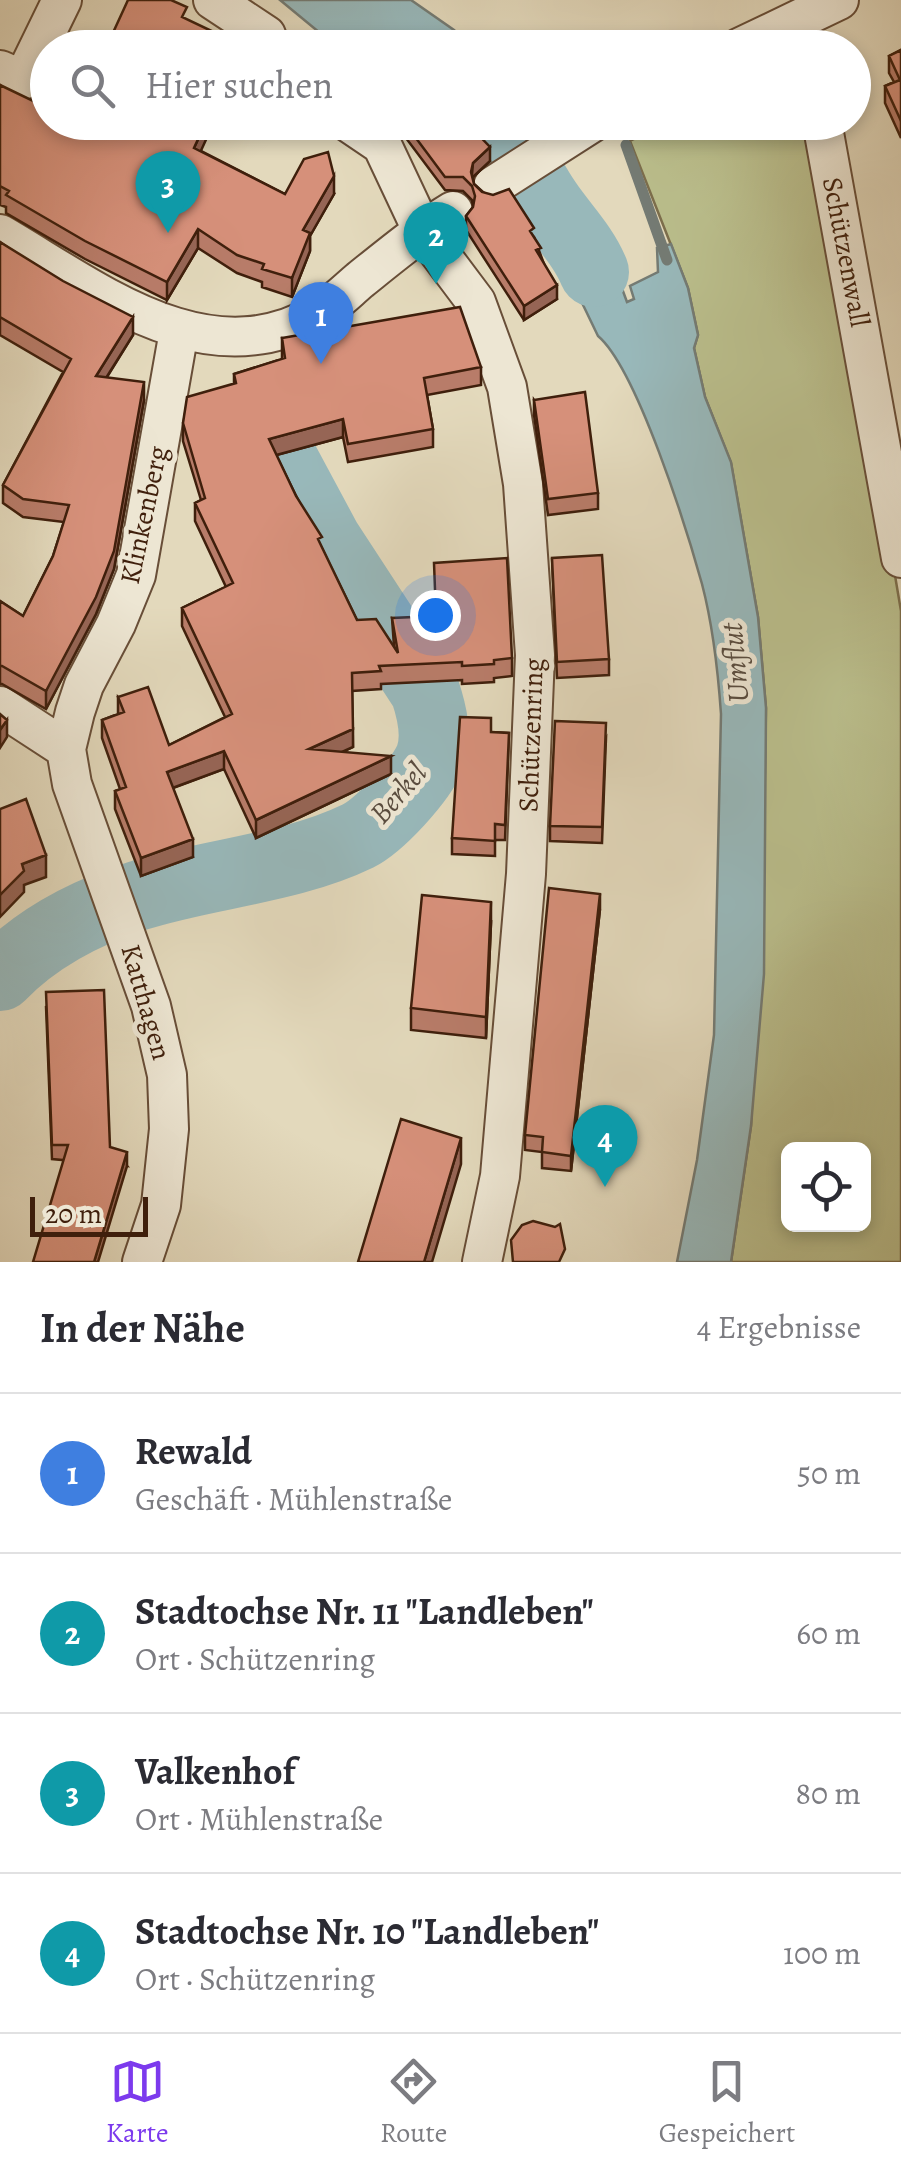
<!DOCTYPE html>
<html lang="de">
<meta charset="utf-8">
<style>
body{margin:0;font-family:Alegreya,serif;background:#f7f7f7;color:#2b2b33}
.controls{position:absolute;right:30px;bottom:30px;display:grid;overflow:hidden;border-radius:15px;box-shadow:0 5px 15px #0003}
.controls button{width:90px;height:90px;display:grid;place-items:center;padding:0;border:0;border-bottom:2px solid #e1e1e2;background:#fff;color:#2b2b33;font:50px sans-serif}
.scale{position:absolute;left:30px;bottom:25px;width:118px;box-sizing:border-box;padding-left:10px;border:5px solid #3f1f0c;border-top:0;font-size:28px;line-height:35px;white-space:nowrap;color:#3f1f0c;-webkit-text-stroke:8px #ede6d3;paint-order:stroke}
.you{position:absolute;left:435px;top:615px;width:35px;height:35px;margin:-25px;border:8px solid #fff;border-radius:50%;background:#1a73e8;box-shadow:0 0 0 15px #1a73e833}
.badge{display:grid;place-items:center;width:65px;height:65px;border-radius:50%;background:#7c3aed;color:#fff;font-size:32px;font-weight:700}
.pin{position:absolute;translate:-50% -82px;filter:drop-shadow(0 2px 5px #0008)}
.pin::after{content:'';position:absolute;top:52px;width:35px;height:30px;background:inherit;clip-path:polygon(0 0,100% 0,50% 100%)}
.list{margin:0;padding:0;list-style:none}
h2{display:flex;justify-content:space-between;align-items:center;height:130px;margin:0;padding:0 40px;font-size:42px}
h2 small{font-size:32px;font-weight:400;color:#7c7c81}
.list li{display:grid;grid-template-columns:65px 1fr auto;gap:30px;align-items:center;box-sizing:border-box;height:160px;padding:0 40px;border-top:2px solid #e1e1e2}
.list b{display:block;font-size:38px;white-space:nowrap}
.list p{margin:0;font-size:32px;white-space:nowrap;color:#7c7c81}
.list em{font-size:32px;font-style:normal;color:#7c7c81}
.icon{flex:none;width:55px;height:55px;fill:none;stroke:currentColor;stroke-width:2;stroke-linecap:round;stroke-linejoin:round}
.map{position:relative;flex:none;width:901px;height:1262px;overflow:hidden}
.search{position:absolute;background:#fff;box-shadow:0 5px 15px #0003;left:30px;right:30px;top:30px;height:110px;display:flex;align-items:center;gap:25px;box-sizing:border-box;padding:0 35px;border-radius:55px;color:#7c7c81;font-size:38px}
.sheet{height:770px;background:#fff}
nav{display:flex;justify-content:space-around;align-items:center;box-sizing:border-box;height:140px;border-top:2px solid #e1e1e2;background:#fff;font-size:28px;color:#7c7c81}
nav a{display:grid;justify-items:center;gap:5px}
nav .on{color:#7c3aed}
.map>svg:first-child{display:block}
.green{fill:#babe8c;stroke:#7c6e4c;stroke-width:2.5;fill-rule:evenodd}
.water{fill:#98b8ba;stroke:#747b74;stroke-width:2.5}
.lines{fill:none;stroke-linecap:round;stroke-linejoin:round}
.stream{stroke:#747b74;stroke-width:11}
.river{stroke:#98b8ba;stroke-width:70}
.street-casing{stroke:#684e38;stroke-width:42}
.street{stroke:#ede6d3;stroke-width:38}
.wall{fill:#b87c69;stroke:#3f1f0c;stroke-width:2.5}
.shaded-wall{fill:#966555;stroke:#3f1f0c;stroke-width:2.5}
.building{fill:#d6907a;stroke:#3f1f0c;stroke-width:2.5}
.labels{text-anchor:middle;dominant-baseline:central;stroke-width:10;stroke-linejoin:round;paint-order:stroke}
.street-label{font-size:28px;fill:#3f1f0c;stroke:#ede6d3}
.water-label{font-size:30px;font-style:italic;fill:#5a4d40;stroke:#ede6d3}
</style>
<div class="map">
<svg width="901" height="1262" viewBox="0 0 901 1262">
<rect width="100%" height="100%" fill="#e3d9bc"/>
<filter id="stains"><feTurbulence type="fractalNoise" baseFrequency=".002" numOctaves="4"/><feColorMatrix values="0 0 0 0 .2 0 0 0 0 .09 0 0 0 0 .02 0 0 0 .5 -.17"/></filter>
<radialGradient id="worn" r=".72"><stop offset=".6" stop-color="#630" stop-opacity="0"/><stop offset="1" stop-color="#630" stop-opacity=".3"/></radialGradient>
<path class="green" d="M 667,123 L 809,123 L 865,398 L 901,611 L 901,1262 L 731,1262 L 751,1126 L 763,885 L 766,708 L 758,617 L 731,463 L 705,397 L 694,348 L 698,335 L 688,288 L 630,141 ZM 788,1150 L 864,1150 L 864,1224 L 788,1224 Z"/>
<path class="water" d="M 280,0 L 411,0 L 454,30 L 472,47 L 337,47 Z
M 568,178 L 593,210 L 627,302 L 634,299 L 630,286 L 658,272 L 657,248 L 671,244 L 688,288 L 698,335 L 694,348 L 705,397 L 731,462 L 758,617 L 766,708 L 764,974 L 751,1126 L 731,1262 L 677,1262 L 697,1160 L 714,1035 L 721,714 C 718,671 713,626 702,584 C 687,530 637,369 598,336 L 558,253 L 519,211 Z"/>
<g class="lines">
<path class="stream" d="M 626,145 L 667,260"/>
<path class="river" d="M 492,122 C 515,144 528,174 546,201 C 562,225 583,245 594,272
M 0,976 C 37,938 87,912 137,896 C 209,873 290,869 358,836 C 380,825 420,781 430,758 C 438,736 432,712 425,691 L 327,541 L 283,459"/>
<g class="street-casing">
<path id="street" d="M 213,0 L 266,35 L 271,48
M 739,48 L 839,0
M 0,70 L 23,80 L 62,0
M 348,122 L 382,145 L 422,230 L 476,302 L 507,387 L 523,484 L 535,655 L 526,874 L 500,1176 L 482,1262
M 822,122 L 901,558
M 493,186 L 593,122
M 0,234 C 95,289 205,379 318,314 C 333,305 347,291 360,280 C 390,256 420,231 453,211
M 0,706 L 66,749
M 142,1262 L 161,1205 L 169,1129 L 167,1075 L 151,1006 L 72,784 L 66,749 L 75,712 L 84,685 L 116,624 L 136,575 L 179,331"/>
</g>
<use href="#street" class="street"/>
</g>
<path class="wall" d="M 901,50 L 901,138 L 885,103 L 885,86 L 894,82 L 889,73 L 889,56 Z
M 0,85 L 48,122 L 201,151 L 285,194 L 334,194 L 310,236 L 310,251 L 292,297 L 262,287 L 262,282 L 237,273 L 198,248 L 167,300 L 85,259 L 6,213 L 6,207 L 0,205 Z
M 389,122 L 466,122 L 490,161 L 473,177 L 474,184 L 534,237 L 557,299 L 524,320 L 466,230 L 466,216 L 473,207 L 472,200 L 463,191 L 445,190 L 406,138 Z
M 0,242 L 133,335 L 107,377 L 144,400 L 114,569 L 96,614 L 46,709 L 2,684 L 0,684 L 0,601 L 23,616 L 53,556 L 64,522 L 23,517 L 3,503 L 3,485 L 63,372 L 0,335 Z
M 282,338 L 481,367 L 481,385 L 427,395 L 433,429 L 433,447 L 348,462 L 343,437 L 276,455 L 357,620 L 394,646 L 392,618 L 512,658 L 512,676 L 494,678 L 494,682 L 462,684 L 462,680 L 381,684 L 381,689 L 352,691 L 353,747 L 342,752 L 391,774 L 256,838 L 224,769 L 173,788 L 193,857 L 141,876 L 115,809 L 115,791 L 120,789 L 102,738 L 102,720 L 118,714 L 118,697 L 169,745 L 225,717 L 182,626 L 182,608 L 226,587 L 195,521 L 195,503 L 201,500 L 183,441 L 183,423 L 234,384 L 234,374 L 282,359 Z
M 534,400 L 598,493 L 598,509 L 548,515 L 534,415 Z
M 552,558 L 609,659 L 609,675 L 557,678 Z
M 491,732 L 509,733 L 505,840 L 495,840 L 495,856 L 452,854 L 452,838 Z
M 606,738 L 602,843 L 550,841 L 550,826 Z
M 600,909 L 571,1171 L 542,1168 L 542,1152 L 525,1150 L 525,1135 Z
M 491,923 L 486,1038 L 411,1030 L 411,1008 Z
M 46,1006 L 110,1147 L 127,1166 L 52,1159 Z"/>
<path class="shaded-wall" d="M 206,122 L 214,122 L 194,166 L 194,148 Z
M 490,147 L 490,161 L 473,177 L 471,186 L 473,163 Z
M 334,176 L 334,194 L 310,236 L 310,251 L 292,297 L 292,278 L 303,230 Z
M 198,229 L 198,248 L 167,300 L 167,282 Z
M 557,285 L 557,299 L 524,320 L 524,306 Z
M 133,317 L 133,335 L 96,394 L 96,376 Z
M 144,382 L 144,400 L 114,569 L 96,614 L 46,709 L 46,691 Z
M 343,419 L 343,437 L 269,457 L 269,439 Z
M 7,720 L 7,737 L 0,748 L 0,730 Z
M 353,729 L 353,747 L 309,767 L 309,749 Z
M 224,751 L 224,769 L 167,790 L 167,772 Z
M 391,756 L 391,774 L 256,838 L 256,820 Z
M 193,839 L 193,857 L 141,876 L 141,858 Z
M 46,855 L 46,877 L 24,885 L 24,892 L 0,917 L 0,895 L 22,864 Z
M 600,894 L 600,909 L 571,1171 L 571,1156 Z
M 491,902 L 491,923 L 486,1038 L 486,1017 Z
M 461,1138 L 461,1164 L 432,1262 L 424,1262 Z
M 127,1152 L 127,1166 L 98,1262 L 94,1262 Z"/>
<path class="building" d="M 128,0 L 171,0 L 187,7 L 182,17 L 241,45 L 240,48 L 106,48 Z
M 901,50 L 901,121 L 885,86 L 900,80 L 889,56 Z
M 0,85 L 48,108 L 48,122 L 206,122 L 194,148 L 285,194 L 304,159 L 328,152 L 334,176 L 303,230 L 310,233 L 292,278 L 262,269 L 264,264 L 237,255 L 198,229 L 167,282 L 85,241 L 6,195 L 9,191 L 0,186 Z
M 404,122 L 466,122 L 490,147 L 473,163 L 471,172 L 474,184 L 482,192 L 493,195 L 509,189 L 534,228 L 530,231 L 541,248 L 536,250 L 557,285 L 524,306 L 466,216 L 473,207 L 475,196 L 472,186 L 463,177 L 445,177 Z
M 0,242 L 63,281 L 133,317 L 96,376 L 144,382 L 114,551 L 96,597 L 46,691 L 2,666 L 0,666 L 0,601 L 23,616 L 53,556 L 69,505 L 23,499 L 3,485 L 71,359 L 0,317 Z
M 460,307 L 481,367 L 424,378 L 433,429 L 348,444 L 343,419 L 269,439 L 296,496 L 322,537 L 318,539 L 357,620 L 376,619 L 398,653 L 392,618 L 436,616 L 434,563 L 507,558 L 512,658 L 494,660 L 494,664 L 462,666 L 462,662 L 379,666 L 381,671 L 352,673 L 353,729 L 309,749 L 391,756 L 256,820 L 224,751 L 167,772 L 193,839 L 141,858 L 115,791 L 126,787 L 102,720 L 124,712 L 118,697 L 148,687 L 169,745 L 232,714 L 182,608 L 233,583 L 195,503 L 205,498 L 183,423 L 187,397 L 236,383 L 234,374 L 285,358 L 282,338 Z
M 585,392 L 598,493 L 548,499 L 534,400 Z
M 602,555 L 609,659 L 557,662 L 552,558 Z
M 0,714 L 7,720 L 0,730 Z
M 460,717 L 491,718 L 491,732 L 509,733 L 505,825 L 495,824 L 495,841 L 452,838 Z
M 555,721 L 606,723 L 602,827 L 550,826 Z
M 26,799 L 46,855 L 22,864 L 24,871 L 0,895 L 0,809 Z
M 549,888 L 600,894 L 571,1156 L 542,1152 L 543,1137 L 525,1135 Z
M 422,895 L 491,902 L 486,1017 L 411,1008 Z
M 104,990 L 110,1147 L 127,1152 L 94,1262 L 33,1262 L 68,1145 L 52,1145 L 46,992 Z
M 401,1119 L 461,1138 L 424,1262 L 358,1262 Z
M 533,1221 L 555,1227 L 560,1224 L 565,1249 L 559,1262 L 513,1262 L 511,1240 L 522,1225 Z"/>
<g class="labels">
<g class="street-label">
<text transform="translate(846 252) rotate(79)">Schützenwall</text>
<text transform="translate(144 515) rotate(-78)">Klinkenberg</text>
<text transform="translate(531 735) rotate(-88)">Schützenring</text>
<text transform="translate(146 1002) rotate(74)">Katthagen</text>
</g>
<g class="water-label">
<text transform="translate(735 663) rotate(-95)">Umflut</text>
<text transform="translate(398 793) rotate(-49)">Berkel</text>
</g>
</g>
<rect width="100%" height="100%" filter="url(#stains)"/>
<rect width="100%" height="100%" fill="url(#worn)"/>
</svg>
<div class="controls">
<button><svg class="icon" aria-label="locate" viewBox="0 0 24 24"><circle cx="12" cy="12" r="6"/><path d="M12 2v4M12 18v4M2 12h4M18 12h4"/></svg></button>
</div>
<div class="scale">20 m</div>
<div class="you"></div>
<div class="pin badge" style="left:321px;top:364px;background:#3f7fe0">1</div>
<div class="pin badge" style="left:436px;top:284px;background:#0f9aa8">2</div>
<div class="pin badge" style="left:168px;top:233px;background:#0f9aa8">3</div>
<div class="pin badge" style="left:605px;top:1187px;background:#0f9aa8">4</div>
<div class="search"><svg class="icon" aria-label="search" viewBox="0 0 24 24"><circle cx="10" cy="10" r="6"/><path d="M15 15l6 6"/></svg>Hier suchen</div>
</div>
<section class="sheet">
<h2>In der Nähe<small>4 Ergebnisse</small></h2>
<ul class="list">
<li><span class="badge" style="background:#3f7fe0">1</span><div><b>Rewald</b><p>Geschäft · Mühlenstraße</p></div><em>50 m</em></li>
<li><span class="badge" style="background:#0f9aa8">2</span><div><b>Stadtochse Nr. 11 &quot;Landleben&quot;</b><p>Ort · Schützenring</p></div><em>60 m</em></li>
<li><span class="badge" style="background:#0f9aa8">3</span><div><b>Valkenhof</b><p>Ort · Mühlenstraße</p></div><em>80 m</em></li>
<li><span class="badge" style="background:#0f9aa8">4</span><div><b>Stadtochse Nr. 10 &quot;Landleben&quot;</b><p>Ort · Schützenring</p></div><em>100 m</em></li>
</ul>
</section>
<nav>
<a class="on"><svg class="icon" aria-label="map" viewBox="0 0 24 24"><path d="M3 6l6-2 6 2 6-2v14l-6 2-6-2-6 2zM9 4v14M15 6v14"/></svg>Karte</a>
<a><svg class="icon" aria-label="directions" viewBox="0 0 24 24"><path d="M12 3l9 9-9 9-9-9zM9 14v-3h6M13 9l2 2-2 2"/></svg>Route</a>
<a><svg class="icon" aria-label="saved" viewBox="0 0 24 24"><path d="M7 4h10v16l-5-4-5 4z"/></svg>Gespeichert</a>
</nav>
